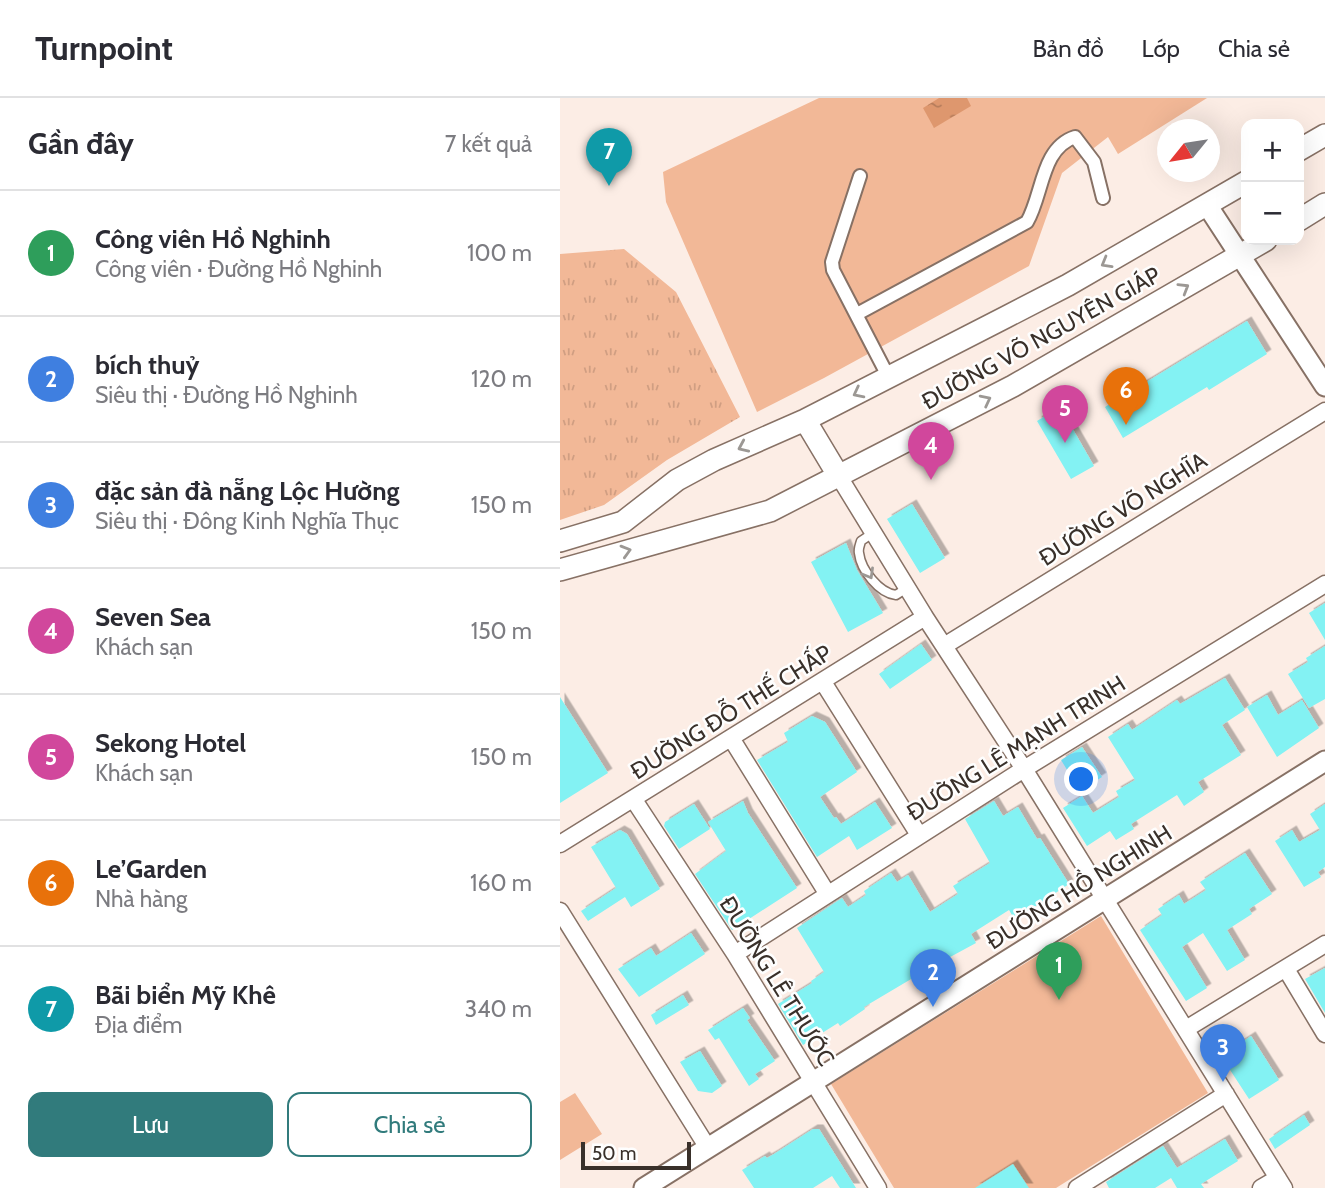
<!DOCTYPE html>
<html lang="vi">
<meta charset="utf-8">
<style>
body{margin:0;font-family:Cabin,sans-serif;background:#f7f7f7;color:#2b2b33}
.controls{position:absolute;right:21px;top:21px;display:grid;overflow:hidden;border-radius:14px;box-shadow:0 7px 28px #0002}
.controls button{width:63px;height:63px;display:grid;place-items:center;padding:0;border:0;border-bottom:2px solid #e1e1e2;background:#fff;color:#2b2b33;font:35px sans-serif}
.compass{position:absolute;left:597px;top:21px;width:63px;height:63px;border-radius:50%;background:#fff;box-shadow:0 7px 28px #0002;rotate:240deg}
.scale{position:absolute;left:21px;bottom:18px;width:110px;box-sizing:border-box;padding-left:7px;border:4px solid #39302a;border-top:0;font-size:19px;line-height:24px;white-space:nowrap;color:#39302a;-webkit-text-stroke:5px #fefefe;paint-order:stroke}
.you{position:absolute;left:522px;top:682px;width:24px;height:24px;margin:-18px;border:5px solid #fff;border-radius:50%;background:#1a73e8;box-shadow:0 0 0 10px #1a73e833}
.badge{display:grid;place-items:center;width:46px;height:46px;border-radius:50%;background:#317b7c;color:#fff;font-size:23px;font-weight:700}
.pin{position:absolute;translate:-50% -58px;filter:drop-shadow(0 2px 4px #0008)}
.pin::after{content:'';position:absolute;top:37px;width:24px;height:21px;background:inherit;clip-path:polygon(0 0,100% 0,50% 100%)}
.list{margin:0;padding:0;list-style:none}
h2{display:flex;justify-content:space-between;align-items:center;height:91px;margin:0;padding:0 28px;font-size:30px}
h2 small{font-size:23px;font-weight:400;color:#7c7c81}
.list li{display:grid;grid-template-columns:46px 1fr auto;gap:21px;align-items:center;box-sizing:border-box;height:126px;padding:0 28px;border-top:2px solid #e1e1e2}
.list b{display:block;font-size:26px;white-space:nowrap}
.list p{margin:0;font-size:23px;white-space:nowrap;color:#7c7c81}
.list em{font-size:23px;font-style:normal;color:#7c7c81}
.actions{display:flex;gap:14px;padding:21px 28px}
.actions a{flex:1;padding:16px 0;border:2px solid #317b7c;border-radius:14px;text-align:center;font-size:24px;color:#317b7c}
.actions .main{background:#317b7c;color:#fff}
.map{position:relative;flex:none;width:765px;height:1090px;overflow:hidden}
header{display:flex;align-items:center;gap:42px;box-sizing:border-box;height:98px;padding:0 35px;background:#fff;border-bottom:2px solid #e1e1e2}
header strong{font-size:33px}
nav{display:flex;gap:38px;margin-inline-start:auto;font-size:24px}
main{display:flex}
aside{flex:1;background:#fff}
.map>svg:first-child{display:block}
.grass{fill:url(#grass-tufts)}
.park{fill:#f2b897}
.water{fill:url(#water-ripples)}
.building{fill:#83f2f3;filter:url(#shadow)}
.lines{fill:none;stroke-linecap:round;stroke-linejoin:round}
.service-casing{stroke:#877165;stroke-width:11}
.pedestrian-casing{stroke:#877165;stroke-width:16}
.minor-casing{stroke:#877165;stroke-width:19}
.tertiary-casing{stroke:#877165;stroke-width:23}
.secondary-casing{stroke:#877165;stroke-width:24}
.service{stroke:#fff;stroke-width:8}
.pedestrian{stroke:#fff;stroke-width:12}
.minor{stroke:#fff;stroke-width:16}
.tertiary{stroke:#fff;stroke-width:19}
.secondary{stroke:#fff;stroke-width:21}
.oneway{stroke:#9c9894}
.labels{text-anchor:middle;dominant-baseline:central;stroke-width:5;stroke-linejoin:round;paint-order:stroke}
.street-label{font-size:23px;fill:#39302a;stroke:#fefefe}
</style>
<header>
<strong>Turnpoint</strong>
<nav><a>Bản đồ</a><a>Lớp</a><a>Chia sẻ</a></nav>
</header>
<main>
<aside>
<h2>Gần đây<small>7 kết quả</small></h2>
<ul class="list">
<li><span class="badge" style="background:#2e9e5b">1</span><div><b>Công viên Hồ Nghinh</b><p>Công viên · Đường Hồ Nghinh</p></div><em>100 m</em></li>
<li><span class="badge" style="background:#3f7fe0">2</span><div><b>bích thuỷ</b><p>Siêu thị · Đường Hồ Nghinh</p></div><em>120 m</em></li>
<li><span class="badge" style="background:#3f7fe0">3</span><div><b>đặc sản đà nẵng Lộc Hường</b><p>Siêu thị · Đông Kinh Nghĩa Thục</p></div><em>150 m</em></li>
<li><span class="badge" style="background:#d1479c">4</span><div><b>Seven Sea</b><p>Khách sạn</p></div><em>150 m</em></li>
<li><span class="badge" style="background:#d1479c">5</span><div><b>Sekong Hotel</b><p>Khách sạn</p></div><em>150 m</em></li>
<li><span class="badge" style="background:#e8710a">6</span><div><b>Le’Garden</b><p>Nhà hàng</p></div><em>160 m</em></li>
<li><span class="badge" style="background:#0f9aa8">7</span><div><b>Bãi biển Mỹ Khê</b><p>Địa điểm</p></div><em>340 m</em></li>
</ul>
<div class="actions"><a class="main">Lưu</a><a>Chia sẻ</a></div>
</aside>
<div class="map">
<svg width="765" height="1090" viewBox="0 0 765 1090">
<defs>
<pattern id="grass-tufts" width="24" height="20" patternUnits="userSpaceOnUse" patternTransform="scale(1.75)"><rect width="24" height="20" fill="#f2b897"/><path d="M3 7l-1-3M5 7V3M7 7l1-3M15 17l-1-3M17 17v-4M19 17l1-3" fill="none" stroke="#d09e82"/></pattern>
<pattern id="water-ripples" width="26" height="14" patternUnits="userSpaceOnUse" patternTransform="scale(1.75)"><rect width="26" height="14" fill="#de976e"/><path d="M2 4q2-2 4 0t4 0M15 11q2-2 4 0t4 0" fill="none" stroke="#b57c5b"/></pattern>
<filter id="shadow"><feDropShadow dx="4.5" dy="-4.5" stdDeviation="0" flood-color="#0004"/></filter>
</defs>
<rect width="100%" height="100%" fill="#fcede5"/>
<path class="grass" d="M 64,151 L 116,194 L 180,319 L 107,362 L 44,407 L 0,422 L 0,156 Z"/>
<path class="park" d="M 259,0 L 647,0 L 558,56 L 548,39 L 502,75 L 469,168 L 264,280 L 197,314 L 106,104 L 103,74 Z
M 541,818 L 648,995 L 496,1090 L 334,1090 L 271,986 Z
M 15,995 L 42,1036 L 0,1062 L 0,1004 Z"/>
<path class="water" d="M 379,0 L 407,0 L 411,8 L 374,30 L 363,10 Z"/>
<path class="building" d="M 687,223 L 707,256 L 649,292 L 647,289 L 563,340 L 545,309 Z
M 500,309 L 534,368 L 511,381 L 477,323 Z
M 352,406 L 385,460 L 360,475 L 327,421 Z
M 286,445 L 297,472 L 323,515 L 288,534 L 251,464 Z
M 765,505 L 765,542 L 749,515 Z
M 361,546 L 372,562 L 330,591 L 319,576 Z
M 765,548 L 765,601 L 749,610 L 728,576 L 748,564 L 746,560 Z
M 665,580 L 685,612 L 662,627 L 681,657 L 638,684 L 644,694 L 624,708 L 617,697 L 571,726 L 574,731 L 556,742 L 550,733 L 527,748 L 503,710 L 522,698 L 533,715 L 559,699 L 556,693 L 575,682 L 548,639 L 568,626 L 572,632 L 617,602 L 620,606 Z
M 707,597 L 718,617 L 742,602 L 759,630 L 717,659 L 687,609 Z
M 0,599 L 48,675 L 0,705 Z
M 252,618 L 265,624 L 297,674 L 260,699 L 274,720 L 276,719 L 281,726 L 315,704 L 332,730 L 297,752 L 289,738 L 257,759 L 197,662 L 228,644 L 224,635 Z
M 522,649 L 542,679 L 520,693 L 501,662 Z
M 183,703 L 188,715 L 237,790 L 172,832 L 135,776 L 166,753 L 148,724 Z
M 434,703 L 443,718 L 458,709 L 477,741 L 480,740 L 509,786 L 455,822 L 449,812 L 411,836 L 416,845 L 368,871 L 304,909 L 305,911 L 280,928 L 278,925 L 243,947 L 218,906 L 252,885 L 251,883 L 264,874 L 237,830 L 282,800 L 288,809 L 306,797 L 304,793 L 331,775 L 337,784 L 348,777 L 370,814 L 398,796 L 393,788 L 430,765 L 405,721 Z
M 134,706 L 150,731 L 119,751 L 104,728 L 105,724 Z
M 765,706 L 765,769 L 758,774 L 761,779 L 744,789 L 715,743 L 732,732 L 739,744 L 760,732 L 750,716 Z
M 60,732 L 67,736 L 100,791 L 71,809 L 65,799 L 28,823 L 21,813 L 56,790 L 31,749 Z
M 685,755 L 712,796 L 689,811 L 692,816 L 667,832 L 685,862 L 667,873 L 643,835 L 622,849 L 647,890 L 626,903 L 580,832 L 602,817 L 598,811 L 619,797 L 624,806 L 646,792 L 640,784 Z
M 131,835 L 145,856 L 79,899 L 58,871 L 91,850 L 96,858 Z
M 765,870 L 765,915 L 745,881 Z
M 123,897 L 129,907 L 96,927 L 91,917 Z
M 183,910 L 190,920 L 187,922 L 215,963 L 195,976 L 199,981 L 189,988 L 159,940 L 155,942 L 148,932 Z
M 691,938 L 719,982 L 689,1001 L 661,958 Z
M 140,953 L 162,988 L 152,995 L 138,993 L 120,964 Z
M 744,1017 L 750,1027 L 715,1051 L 709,1041 Z
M 253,1031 L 259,1031 L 296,1090 L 280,1090 L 272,1078 L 253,1090 L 194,1090 L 182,1072 L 205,1058 L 207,1060 L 214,1056 Z
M 665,1041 L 678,1063 L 641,1086 L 644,1090 L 617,1090 L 611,1080 L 595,1090 L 549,1090 L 546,1084 L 603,1048 L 617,1070 Z
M 453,1066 L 469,1090 L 415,1090 Z"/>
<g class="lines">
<g class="service-casing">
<path id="service" d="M 313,435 L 301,443 C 300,447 298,451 299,455 C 301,472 319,495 336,497 L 347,490"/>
</g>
<g class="pedestrian-casing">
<path id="pedestrian" d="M 300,78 L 272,164 L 273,172 L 329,280
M 297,216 L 467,124 C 483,97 481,50 515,39 L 534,64 L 543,100"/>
</g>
<g class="minor-casing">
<path id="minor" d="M 278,377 L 365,519 L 464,671 L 724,1090
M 384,548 L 765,313
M 263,584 L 359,737
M 171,640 L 267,795
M 74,702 L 175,856 L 318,1090
M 0,746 L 365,519
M 0,813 L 148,1050
M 175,856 L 464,671 L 765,486
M 726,871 L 765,936
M 626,931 L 765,846
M 517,1090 L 666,996
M 701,1090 L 718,1080"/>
</g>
<g class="tertiary-casing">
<path id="tertiary" d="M 647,107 L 765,288
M 84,1090 L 765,663"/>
</g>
<g class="secondary-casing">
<path id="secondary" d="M 739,52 L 765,37
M 739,122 L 765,106
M 245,322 L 278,377
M 0,443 L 63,424 L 117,382 L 154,362 L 245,322 L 446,219 L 508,187 L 686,84
M 0,472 L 210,413 L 453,288 L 706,142"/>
</g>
<use href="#service" class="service"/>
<use href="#pedestrian" class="pedestrian"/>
<use href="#minor" class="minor"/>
<use href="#tertiary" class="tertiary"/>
<use href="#secondary" class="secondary"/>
</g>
<defs><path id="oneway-chevron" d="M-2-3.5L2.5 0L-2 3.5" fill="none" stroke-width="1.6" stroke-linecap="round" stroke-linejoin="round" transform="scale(1.75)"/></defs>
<g class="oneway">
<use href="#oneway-chevron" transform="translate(546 165) rotate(150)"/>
<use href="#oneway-chevron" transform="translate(624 190) rotate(-31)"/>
<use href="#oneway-chevron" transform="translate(298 295) rotate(153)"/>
<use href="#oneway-chevron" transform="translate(426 302) rotate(-27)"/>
<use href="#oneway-chevron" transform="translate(183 349) rotate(156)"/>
<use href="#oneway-chevron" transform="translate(66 453) rotate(-16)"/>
<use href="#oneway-chevron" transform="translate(309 476) rotate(60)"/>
</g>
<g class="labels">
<g class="street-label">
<text transform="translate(481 240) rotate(-29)">ĐƯỜNG VÕ NGUYÊN GIÁP</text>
<text transform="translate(563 411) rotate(-32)">ĐƯỜNG VÕ NGHĨA</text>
<text transform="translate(171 614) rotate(-32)">ĐƯỜNG ĐỖ THẾ CHẤP</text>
<text transform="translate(456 650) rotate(-32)">ĐƯỜNG LÊ MẠNH TRINH</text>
<text transform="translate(519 789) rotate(-32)">ĐƯỜNG HỒ NGHINH</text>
<text transform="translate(217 883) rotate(58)">ĐƯỜNG LÊ THƯỚC</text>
</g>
</g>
</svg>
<div class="controls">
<button>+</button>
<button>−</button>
</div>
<svg class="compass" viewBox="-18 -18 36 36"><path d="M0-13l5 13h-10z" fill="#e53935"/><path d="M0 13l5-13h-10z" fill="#7c7c81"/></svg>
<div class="scale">50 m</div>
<div class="you"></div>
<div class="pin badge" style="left:499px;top:902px;background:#2e9e5b">1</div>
<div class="pin badge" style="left:373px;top:909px;background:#3f7fe0">2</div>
<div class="pin badge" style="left:663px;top:984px;background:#3f7fe0">3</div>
<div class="pin badge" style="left:371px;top:382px;background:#d1479c">4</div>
<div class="pin badge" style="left:505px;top:345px;background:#d1479c">5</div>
<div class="pin badge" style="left:566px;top:327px;background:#e8710a">6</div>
<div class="pin badge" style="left:49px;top:88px;background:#0f9aa8">7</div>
</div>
</main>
